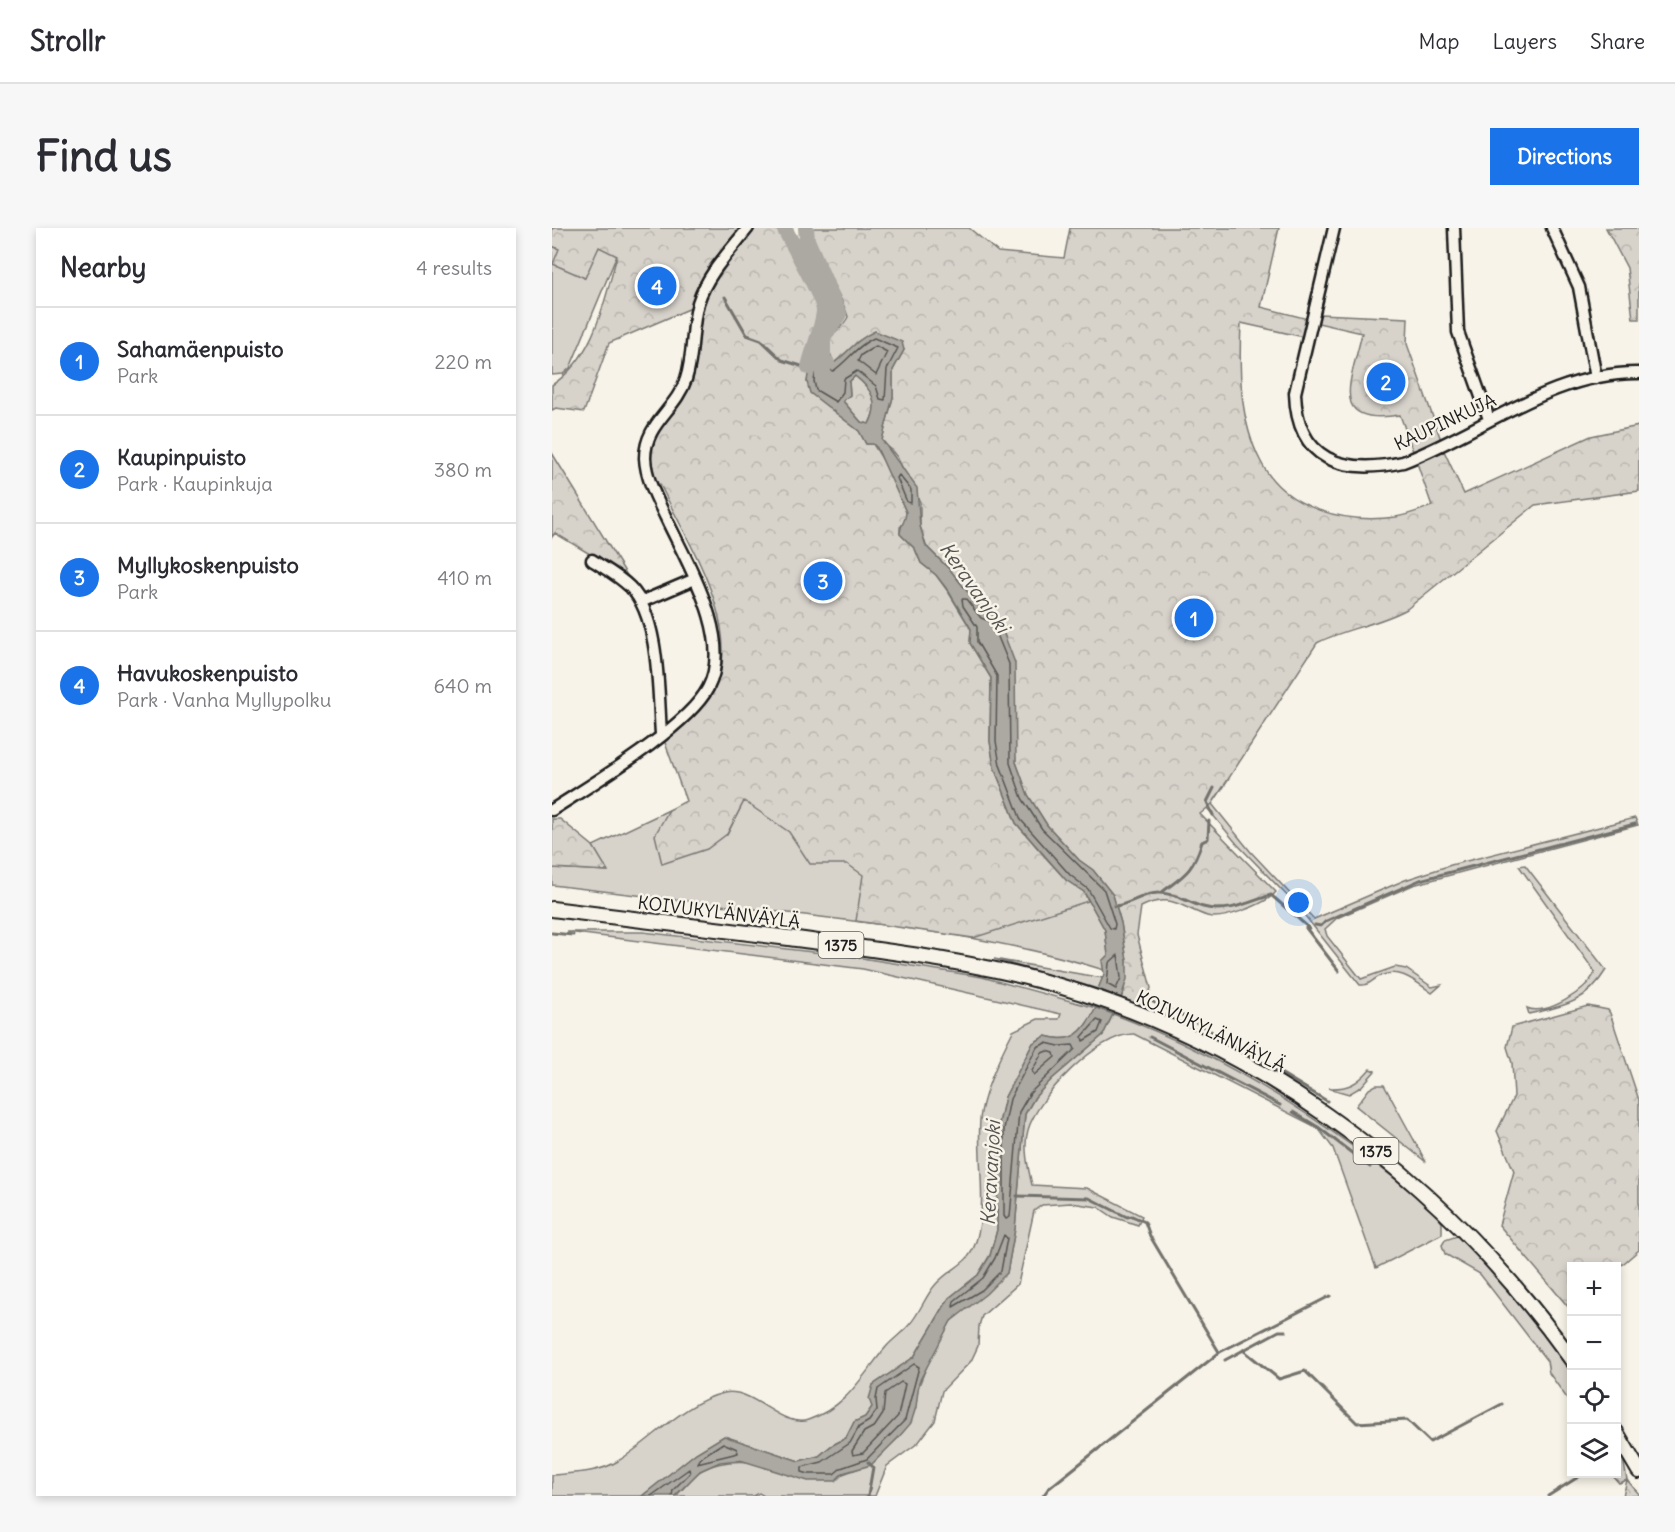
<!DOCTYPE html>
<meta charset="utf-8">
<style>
body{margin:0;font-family:Delius,sans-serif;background:#f7f7f7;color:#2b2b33}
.controls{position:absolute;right:18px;bottom:18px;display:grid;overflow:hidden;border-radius:0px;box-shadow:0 3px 9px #0003}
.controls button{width:54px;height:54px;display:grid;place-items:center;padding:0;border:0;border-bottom:2px solid #e1e1e2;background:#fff;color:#2b2b33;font:30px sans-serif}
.you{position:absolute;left:747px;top:675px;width:21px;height:21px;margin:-15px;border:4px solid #fff;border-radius:50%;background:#1a73e8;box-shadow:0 0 0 9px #1a73e833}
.badge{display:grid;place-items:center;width:39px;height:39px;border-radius:50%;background:#1a73e8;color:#fff;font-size:20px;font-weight:700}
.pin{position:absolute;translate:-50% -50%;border:3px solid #fff;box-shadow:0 2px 6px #0006}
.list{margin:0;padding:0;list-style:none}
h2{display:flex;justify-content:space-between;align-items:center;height:78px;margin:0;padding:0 24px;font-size:26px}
h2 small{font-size:20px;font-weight:400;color:#7c7c81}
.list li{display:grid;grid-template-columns:39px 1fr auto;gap:18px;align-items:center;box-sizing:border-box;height:108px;padding:0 24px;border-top:2px solid #e1e1e2}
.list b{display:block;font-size:22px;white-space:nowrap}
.list p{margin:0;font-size:20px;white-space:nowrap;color:#7c7c81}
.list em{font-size:20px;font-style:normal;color:#7c7c81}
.icon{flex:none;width:33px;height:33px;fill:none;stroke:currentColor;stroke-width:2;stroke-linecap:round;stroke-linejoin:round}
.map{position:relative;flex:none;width:1087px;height:1268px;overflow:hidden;border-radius:0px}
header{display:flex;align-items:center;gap:36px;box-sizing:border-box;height:84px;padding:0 30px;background:#fff;border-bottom:2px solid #e1e1e2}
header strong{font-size:28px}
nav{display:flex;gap:33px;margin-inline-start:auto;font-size:21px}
.intro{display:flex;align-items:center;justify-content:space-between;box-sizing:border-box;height:144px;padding:0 36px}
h1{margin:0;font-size:42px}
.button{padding:15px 27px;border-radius:0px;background:#1a73e8;color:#fff;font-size:21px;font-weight:700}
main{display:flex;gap:36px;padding:0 36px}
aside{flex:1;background:#fff;border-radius:0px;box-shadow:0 3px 9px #0003}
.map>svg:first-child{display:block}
.grass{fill:#d7d3cb;stroke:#7a7874;stroke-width:1.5}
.forest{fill:url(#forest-crowns);stroke:#7a7874;stroke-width:1.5}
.water{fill:#aca9a2;stroke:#72716c;stroke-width:1.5;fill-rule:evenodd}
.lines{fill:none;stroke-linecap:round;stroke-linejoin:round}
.shore{stroke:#565452;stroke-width:1.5}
.stream{stroke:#72716c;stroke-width:3}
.river{stroke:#aca9a2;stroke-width:16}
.minor-casing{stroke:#1c1c1c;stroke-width:15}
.major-casing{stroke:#1c1c1c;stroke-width:18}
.minor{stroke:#f7f3e8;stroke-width:10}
.major{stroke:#f7f3e8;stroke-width:14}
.labels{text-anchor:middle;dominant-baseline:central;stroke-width:5;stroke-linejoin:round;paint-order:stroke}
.shield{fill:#f7f3e8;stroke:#5e5c59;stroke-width:1.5}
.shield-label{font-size:16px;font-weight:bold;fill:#1c1c1c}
.street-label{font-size:18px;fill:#1c1c1c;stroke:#f7f3e8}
.water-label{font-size:20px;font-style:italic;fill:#565452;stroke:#f7f3e8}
</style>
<header>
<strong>Strollr</strong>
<nav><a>Map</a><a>Layers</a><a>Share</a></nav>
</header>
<div class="intro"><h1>Find us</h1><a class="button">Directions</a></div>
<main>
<aside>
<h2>Nearby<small>4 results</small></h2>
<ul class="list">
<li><span class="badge">1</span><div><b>Sahamäenpuisto</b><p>Park</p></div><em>220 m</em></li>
<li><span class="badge">2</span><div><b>Kaupinpuisto</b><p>Park · Kaupinkuja</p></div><em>380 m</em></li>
<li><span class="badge">3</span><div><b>Myllykoskenpuisto</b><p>Park</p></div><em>410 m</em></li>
<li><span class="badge">4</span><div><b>Havukoskenpuisto</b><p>Park · Vanha Myllypolku</p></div><em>640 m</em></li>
</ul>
</aside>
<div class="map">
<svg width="1087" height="1268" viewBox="0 0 1087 1268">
<defs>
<pattern id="forest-crowns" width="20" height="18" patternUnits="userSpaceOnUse" patternTransform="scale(1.5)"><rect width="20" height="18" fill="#d7d3cb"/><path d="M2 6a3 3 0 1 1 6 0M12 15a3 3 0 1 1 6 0" fill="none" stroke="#b8b5ae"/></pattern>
</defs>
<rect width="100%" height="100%" fill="#f7f3e8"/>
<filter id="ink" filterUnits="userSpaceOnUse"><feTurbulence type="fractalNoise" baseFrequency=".0167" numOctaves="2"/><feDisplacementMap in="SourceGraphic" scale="12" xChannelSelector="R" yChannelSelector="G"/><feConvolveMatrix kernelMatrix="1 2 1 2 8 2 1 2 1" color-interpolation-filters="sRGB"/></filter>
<g filter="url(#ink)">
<path class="grass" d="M 0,18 L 8,21 L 32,50 L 47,18 L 65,27 L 18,140 L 11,146 L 0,147 Z
M 291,340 L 532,664 L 553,702 L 556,727 L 551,733 L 552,742 C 455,711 353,699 253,687 C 168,677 84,667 0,657 L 0,640 L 55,643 L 41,618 L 117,582 L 104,607 L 175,607 L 192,573 Z
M 673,557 L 660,576 L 698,623 L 762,691 L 853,652 L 899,637 L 1083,590 L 1086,597 L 861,657 L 785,690 L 773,701 L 775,708 L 809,751 L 843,739 L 854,741 L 880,759 L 889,757 L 880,765 C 863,753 847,738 826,749 C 819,753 816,758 808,757 L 746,679 L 685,616 L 655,580 Z
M 973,637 L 1054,742 C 1034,775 1012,778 977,786 L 975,780 C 994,789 1036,762 1043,744 L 967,638 Z
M 15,704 L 91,704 L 303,729 L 430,749 L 544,780 C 531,805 521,816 493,808 L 481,815 L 453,869 L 446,900 L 445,1002 L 438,1027 L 426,1047 L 397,1070 L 362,1129 L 321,1157 L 320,1179 L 313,1189 L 302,1194 L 294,1210 L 279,1218 L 267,1228 L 247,1233 L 172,1208 L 144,1225 L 90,1268 L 0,1268 L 0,1247 C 22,1245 47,1245 66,1233 C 101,1212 132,1174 172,1165 C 200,1158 230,1201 256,1192 C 296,1178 309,1149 334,1119 C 341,1111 350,1105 357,1097 C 368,1085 373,1068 384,1056 C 401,1037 418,1038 425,1010 C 435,972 425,931 428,892 C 430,867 449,826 461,803 L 486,791 L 507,791 L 509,786 L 311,741 Z
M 442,731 L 551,750 L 546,761 Z
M 561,786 C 681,831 787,901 884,985 L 890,995 L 890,1006 L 824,1040 L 781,920 L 766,900 L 582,806 C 546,805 485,870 476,902 C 471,918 476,940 480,957 L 535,960 L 590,988 L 586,997 L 561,989 L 546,979 L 519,975 L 490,977 L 482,983 L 466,1056 L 430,1088 L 427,1098 L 426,1118 L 419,1133 L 390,1163 L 383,1193 L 366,1215 L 335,1238 L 323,1268 L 212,1268 L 207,1265 L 202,1268 L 123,1268 C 133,1261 139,1248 150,1242 C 186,1221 247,1244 286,1251 L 291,1246 L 318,1236 L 346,1210 L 378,1130 L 399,1093 L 455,1045 L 463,1001 L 473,886 L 483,869 L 500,851 L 551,807 Z
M 818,841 L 823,843 L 809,859 L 797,866 L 776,860 C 796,861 805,856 818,841 Z
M 824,857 L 832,857 L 874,934 L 804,878 L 817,861 Z
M 908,1007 L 985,1096 L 1019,1144 L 1019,1176 L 997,1145 L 995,1133 L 928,1046 L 893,1026 L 890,1017 L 893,1012 Z
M 1065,1216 L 1070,1225 L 1075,1252 L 1067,1255 L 1059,1246 L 1064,1246 Z"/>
<path class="forest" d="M 0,0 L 232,0 L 255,47 L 262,54 L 272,79 L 255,154 L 274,177 L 307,203 L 314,216 L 321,216 L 334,237 L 354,284 L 354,293 L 348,299 L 348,306 L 363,321 L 369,335 L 384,347 L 397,365 L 419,401 L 418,415 L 439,450 L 438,513 L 442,539 L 464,595 L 495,631 L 514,652 L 532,664 L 536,673 L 421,710 L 304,693 L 311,647 L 295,636 L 258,636 L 237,604 L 192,573 L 175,606 L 155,621 L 110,636 L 103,607 L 117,582 L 134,573 L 112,512 C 130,497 150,484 161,463 C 195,402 134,312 108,256 L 102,257 L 97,239 L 99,209 L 125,175 L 144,88 L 137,81 L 57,115 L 32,184 L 4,180 L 0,182 L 0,157 C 43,129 52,74 65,28 L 47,19 L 33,50 L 1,36 L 7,21 L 0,18 Z
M 260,0 L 417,0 L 446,24 L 512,30 L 518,0 L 727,0 L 709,79 L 756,91 L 752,109 L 689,95 C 687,141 687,193 709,234 C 733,282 795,296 844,289 C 856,287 868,282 880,278 L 865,235 L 892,223 L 912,266 L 1039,208 L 1087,198 L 1087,263 L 983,277 L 855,381 C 826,397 794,400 765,415 L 660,576 L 648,586 L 724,664 C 714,676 670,693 655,688 C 628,679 618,664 589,679 L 585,707 L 599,760 L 593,780 L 569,770 L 572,764 L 575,733 L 569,695 L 561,667 L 541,642 L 527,632 L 495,597 L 476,567 L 464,534 L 453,409 L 445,389 L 433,386 L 399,343 L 374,318 L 368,298 L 368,274 L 345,229 L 330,212 L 341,169 L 341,142 L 352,122 L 294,127 L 278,138 L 281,132 C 268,106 287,107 296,89 C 289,63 258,23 260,0 Z
M 1054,0 L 1087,0 L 1087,91 L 1081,91 L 1075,40 Z
M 768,86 L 856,90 L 855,116 L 889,212 L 862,226 L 848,187 C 774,199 800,152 810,105 L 766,95 Z
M 303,148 C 321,163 329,172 317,196 L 309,194 L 291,173 L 298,167 L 297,154 Z
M 0,225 L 76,349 L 3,305 L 0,309 Z
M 0,591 L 8,591 L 41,618 L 56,643 L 0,640 Z
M 1036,778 L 1056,782 L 1058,785 L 1087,872 L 1087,1022 L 1065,1041 L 1064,1038 L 1020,1038 L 1018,1081 L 947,997 L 962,943 L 945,903 L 962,868 L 960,835 L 955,819 L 960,799 Z
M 1075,1252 L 1087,1266 L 1087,1268 L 1071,1268 Z"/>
<path class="water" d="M 323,103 L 350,114 L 352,122 L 341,142 L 341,169 L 330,212 L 365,260 L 368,298 L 374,318 L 399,343 L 433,386 L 445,388 L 463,435 L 464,534 L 476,567 L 495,597 L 527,632 L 541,642 L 561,667 L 569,695 L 575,733 L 575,751 L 569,770 L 546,761 L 552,746 L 550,733 L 556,727 L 553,702 L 532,664 L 514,652 L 464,595 L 442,539 L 438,513 L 439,450 L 418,415 L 419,401 L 397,364 L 384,347 L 369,335 L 363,321 L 348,306 C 348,297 354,293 354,284 L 325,220 L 321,216 L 314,216 L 307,203 L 258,165 L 255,154 L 257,139 L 269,130 L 278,138 C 295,126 303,112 323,103 ZM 303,148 C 320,161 328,175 317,196 L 309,194 L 291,173 L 298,167 L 297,154 Z
M 544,780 L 561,786 L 551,807 L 500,851 L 483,869 L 473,886 L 463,1001 L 455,1045 L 434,1066 L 399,1093 L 367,1154 L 364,1179 L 359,1195 L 346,1210 L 319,1237 L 291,1245 L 283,1253 L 256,1253 L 188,1232 L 168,1234 L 148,1243 L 123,1268 L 90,1268 L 144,1225 L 172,1208 L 247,1233 L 267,1228 L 279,1218 L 294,1210 L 302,1194 L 313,1189 L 320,1179 L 317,1171 L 321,1157 L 362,1129 L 397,1070 L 426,1047 L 438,1028 L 445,1002 L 446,900 L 453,869 L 481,815 L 493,808 C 521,816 531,805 544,780 Z"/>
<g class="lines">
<path class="shore" d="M 322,110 L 346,120 L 335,141 L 333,172 L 328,171 L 324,158 L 305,143 L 292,151 L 291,164 L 284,174 L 264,162 L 262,153 L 264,142 L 269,139 L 281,143 C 297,132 304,118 322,110 Z
M 324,118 L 335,124 L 324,147 L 306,133 L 309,127 Z
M 347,247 L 359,262 L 359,275 L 355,274 L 345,250 Z
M 410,371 L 414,371 L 429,390 L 440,394 L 457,436 L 458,535 L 470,570 L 490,601 L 552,662 L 563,696 L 562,701 L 558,700 L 536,661 L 518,647 L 469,592 L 448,537 L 444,513 L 445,448 L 425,414 L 425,399 L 411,378 Z
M 566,727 L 569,750 L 564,761 L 555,756 L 557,735 Z
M 545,792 L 550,794 L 546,804 L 531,813 L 530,809 Z
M 494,815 L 507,818 L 521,817 L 523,821 L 478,865 L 467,884 L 458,989 L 454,991 L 452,988 L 452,901 L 458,871 L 485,819 Z
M 495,823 L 502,825 L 503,829 L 482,847 L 480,843 L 490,825 Z
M 452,1007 L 455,1010 L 449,1043 L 430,1062 L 401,1079 L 402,1073 L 431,1050 L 443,1030 Z
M 362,1136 L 367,1139 L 353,1192 L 315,1231 L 289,1240 L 282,1246 L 257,1246 L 250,1244 L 250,1239 L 270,1234 L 298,1215 L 307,1199 L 317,1193 L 325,1182 L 324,1171 L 326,1161 Z
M 349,1154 L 353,1156 L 346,1188 L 311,1225 L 301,1227 L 300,1223 L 312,1204 L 323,1198 L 331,1186 L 333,1165 Z
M 171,1215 L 185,1221 L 186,1225 L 145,1235 L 148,1230 Z
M 99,1268 L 137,1241 L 138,1245 L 121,1262 L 120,1268"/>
<path class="stream" d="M 173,69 L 195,107 L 209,112 L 230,132 L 259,141
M 661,587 L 655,574 L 662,560
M 609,665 C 633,646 640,645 650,614 L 656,611 L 657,593
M 562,678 C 578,677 591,665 606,665 C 624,665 635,674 651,679 C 674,686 698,674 719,667 L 757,700
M 763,697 L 769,698 L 774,693 L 868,652 L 1083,596
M 754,700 L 787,743
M 0,705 L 21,707
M 590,769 L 642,793 L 775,873
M 598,809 L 728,877
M 741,884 L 766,899 L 818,939
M 465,968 L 537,970 L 575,989 L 580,988 L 593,994 L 598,1008 L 667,1124
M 691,1122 L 727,1151 L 753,1143 L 805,1195 L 855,1192 L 878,1214 L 950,1176
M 673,1132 L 727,1103 L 734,1103
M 316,1234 L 321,1239 L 316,1268
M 491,1268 L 496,1261 L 668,1124 L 778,1068
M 996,1268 L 1031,1246"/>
<path class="river" d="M 232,0 C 240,15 273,72 272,84 C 270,102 261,121 257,139 L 269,130 L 275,135
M 254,0 L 255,12 L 287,86 L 271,110 L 271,151"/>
<g class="minor-casing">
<path id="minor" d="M 782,0 L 743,165 C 745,233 791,247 851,234 C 928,205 1000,144 1087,145
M 902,0 L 906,104 L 937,191
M 1000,0 L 1027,59 L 1044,150
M 40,332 C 52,340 67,348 78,359 C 108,389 106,465 109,506
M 89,374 L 143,351
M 0,582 C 40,556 135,500 156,460 C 182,411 135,335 114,290 C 105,271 94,251 93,230 C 93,195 124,182 134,151 C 142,127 139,100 146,75 C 155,46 178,23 196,0"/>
</g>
<g class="major-casing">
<path id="major" d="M 0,681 C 79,691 158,701 237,710 C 312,720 388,729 462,746 C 690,800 884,942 1020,1132
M 1064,1204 L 1087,1243"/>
</g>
<use href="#minor" class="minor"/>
<use href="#major" class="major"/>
</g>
</g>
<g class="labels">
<g class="shield">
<rect x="266.5" y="704" width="45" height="26" rx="4.5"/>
<rect x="801.5" y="910" width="45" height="26" rx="4.5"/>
</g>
<g class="shield-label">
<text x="289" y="717">1375</text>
<text x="824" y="923">1375</text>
</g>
<g class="street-label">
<text transform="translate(893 194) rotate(-25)">KAUPINKUJA</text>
<text transform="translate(167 684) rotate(7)">KOIVUKYLÄNVÄYLÄ</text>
<text transform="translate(659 803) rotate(26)">KOIVUKYLÄNVÄYLÄ</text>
</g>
<g class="water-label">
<text transform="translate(423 359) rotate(55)">Keravanjoki</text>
<text transform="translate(438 945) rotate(-87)">Keravanjoki</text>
</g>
</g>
</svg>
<div class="controls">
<button>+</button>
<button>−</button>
<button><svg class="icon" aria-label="locate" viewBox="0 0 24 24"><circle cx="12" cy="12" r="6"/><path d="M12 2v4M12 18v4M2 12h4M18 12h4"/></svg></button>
<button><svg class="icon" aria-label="layers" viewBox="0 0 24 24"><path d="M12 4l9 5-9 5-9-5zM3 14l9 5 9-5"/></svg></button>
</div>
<div class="you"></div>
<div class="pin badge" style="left:642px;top:390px">1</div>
<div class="pin badge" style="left:834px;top:154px">2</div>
<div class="pin badge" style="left:271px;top:353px">3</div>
<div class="pin badge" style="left:105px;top:58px">4</div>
</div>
</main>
